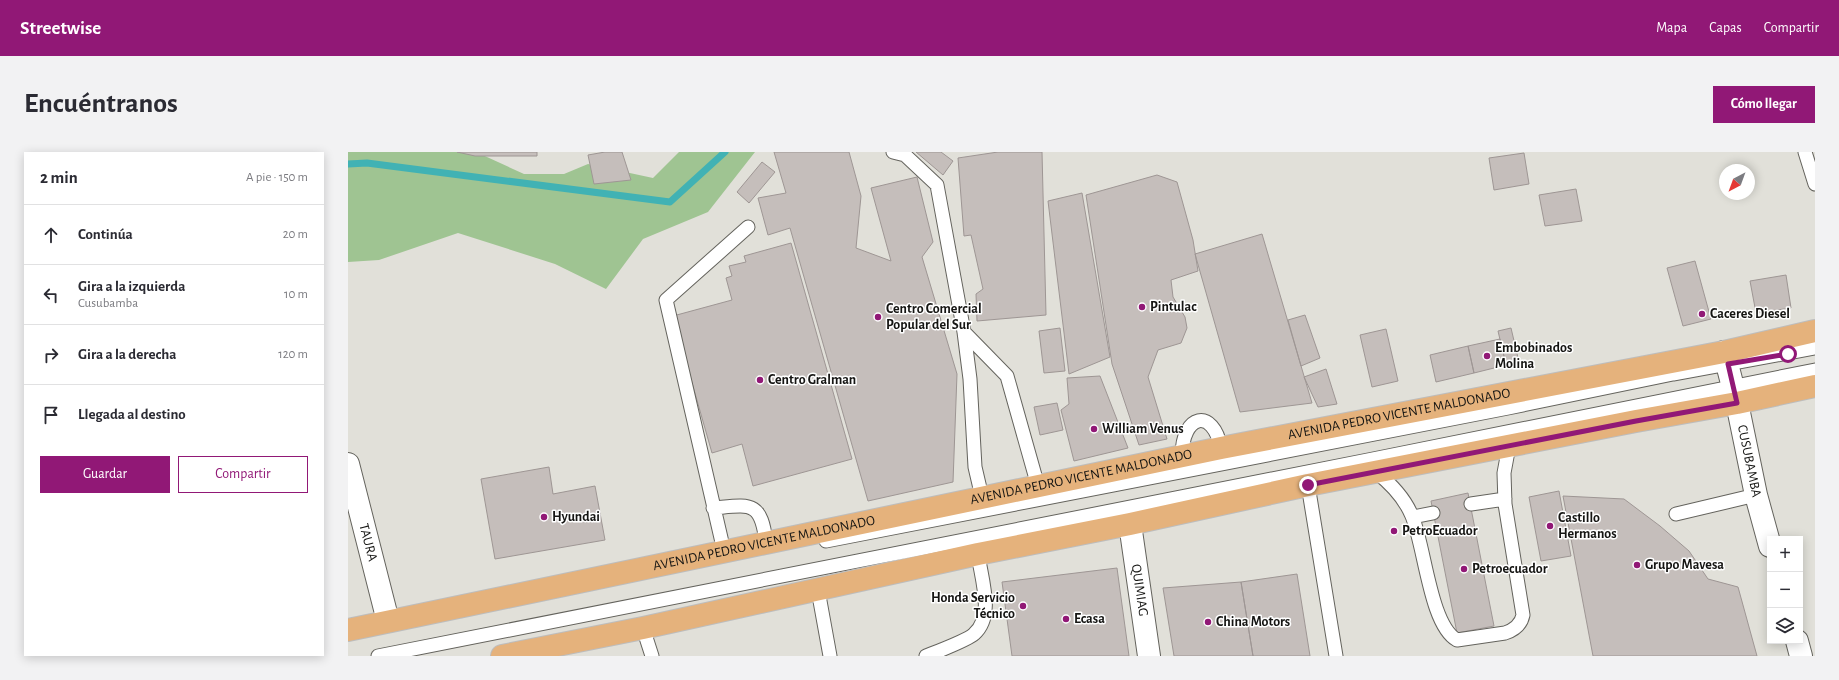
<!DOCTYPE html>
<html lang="es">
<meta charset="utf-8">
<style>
body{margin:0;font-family:"Alegreya Sans",sans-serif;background:#f2f2f3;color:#2b2b33}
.controls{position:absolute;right:12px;bottom:12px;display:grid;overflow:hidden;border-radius:0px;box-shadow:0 2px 10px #0003}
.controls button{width:36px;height:36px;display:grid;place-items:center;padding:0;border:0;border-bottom:1px solid #e1e1e2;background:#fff;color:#2b2b33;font:20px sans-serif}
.compass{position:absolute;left:1371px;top:12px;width:36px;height:36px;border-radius:50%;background:#fff;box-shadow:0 2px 10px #0003;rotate:221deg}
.stop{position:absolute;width:12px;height:12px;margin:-9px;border:3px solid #911876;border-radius:50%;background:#fff}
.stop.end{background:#911876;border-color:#fff;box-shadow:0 1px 4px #0008}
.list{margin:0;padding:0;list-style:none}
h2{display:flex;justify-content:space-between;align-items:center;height:52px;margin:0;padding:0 16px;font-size:17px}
h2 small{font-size:13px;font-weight:400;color:#7c7c81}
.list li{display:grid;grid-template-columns:26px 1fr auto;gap:12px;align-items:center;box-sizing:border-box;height:60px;padding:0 16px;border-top:1px solid #e1e1e2}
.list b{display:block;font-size:15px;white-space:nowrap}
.list p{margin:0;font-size:13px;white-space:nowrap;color:#7c7c81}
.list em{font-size:13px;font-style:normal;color:#7c7c81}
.actions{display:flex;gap:8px;padding:12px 16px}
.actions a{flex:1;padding:9px 0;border:1px solid #911876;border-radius:0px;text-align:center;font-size:14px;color:#911876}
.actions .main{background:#911876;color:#fff}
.icon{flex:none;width:22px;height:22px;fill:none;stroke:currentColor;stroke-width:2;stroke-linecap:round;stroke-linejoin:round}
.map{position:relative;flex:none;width:1467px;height:504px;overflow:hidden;border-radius:0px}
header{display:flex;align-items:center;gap:24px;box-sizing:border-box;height:56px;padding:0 20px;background:#911876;color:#fff}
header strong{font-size:19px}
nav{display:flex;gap:22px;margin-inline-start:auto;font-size:14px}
.intro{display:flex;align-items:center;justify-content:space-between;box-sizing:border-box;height:96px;padding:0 24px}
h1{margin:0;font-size:28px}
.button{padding:10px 18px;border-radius:0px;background:#911876;color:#fff;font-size:14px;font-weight:700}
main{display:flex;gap:24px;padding:0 24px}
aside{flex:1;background:#fff;border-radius:0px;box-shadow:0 2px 10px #0003}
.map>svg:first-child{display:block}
.green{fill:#9fc492}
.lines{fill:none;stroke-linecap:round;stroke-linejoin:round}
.stream{stroke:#41b2b4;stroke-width:7}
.building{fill:#c5bebb;stroke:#9e9694}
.lane-casing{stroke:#64635d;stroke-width:15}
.street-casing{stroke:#64635d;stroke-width:24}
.primary-casing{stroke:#bdbdbd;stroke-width:24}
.lane{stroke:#fff;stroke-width:13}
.street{stroke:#fff;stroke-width:22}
.primary{stroke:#e5b27c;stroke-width:22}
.route{stroke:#911876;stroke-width:5}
.poi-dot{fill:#911876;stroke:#fff;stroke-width:1.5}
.labels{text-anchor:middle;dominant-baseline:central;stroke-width:3;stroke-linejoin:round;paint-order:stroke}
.poi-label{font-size:14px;font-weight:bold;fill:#151513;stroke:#fff;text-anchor:start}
.street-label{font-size:14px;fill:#151513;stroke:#fff}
</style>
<header>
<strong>Streetwise</strong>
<nav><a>Mapa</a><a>Capas</a><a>Compartir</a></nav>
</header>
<div class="intro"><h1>Encuéntranos</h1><a class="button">Cómo llegar</a></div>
<main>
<aside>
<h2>2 min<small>A pie · 150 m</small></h2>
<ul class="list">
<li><svg class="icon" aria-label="ahead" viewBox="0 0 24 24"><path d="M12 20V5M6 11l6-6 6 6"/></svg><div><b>Continúa</b></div><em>20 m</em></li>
<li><svg class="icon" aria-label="left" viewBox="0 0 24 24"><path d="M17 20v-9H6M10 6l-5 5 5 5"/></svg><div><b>Gira a la izquierda</b><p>Cusubamba</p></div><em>10 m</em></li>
<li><svg class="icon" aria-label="right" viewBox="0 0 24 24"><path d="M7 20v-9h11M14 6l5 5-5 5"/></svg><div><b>Gira a la derecha</b></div><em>120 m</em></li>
<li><svg class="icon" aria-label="arrive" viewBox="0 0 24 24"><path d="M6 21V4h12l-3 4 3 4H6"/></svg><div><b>Llegada al destino</b></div></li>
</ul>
<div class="actions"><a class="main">Guardar</a><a>Compartir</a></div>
</aside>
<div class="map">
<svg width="1467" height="504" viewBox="0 0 1467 504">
<rect width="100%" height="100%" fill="#e1e0d9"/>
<path class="green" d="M 0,0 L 128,0 L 176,22 L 216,22 L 240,12 L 305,26 L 331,0 L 407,0 L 360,60 L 295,87 L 258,137 L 207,112 L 110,81 L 31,108 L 0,110 Z"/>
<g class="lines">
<path class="stream" d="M 0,12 L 19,11 L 322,50 L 377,0"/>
</g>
<path class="building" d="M 109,0 L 189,0 L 189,4 L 127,4 Z
M 257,0 L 274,0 L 283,28 L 246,32 L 240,3 Z
M 426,0 L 501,0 L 513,44 L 508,96 L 543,109 L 523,36 L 569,25 L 585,90 L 574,105 L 609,222 L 605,330 L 520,349 L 442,76 L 420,83 L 410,46 L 438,41 Z
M 568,0 L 593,0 L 605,9 L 595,23 Z
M 650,0 L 694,0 L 698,163 L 629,169 L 628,142 L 635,137 L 623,83 L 616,84 L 610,6 Z
M 1176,1 L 1181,32 L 1146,38 L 1141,6 Z
M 414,10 L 427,20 L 401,51 L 389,40 Z
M 809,23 L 829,30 L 845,88 L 850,119 L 823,128 L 825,145 L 837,165 L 839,176 L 833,191 L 810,198 L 800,225 L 819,287 L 791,293 L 764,212 L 738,43 Z
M 1228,37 L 1234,69 L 1197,74 L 1191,43 Z
M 734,41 L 762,205 L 721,222 L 700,49 Z
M 914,82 L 964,251 L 892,260 L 847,102 Z
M 443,91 L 504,307 L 405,334 L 394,292 L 364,301 L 325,164 L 384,148 L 378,126 L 384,124 L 381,114 L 398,110 L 396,104 Z
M 1347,109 L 1363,167 L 1335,174 L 1319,116 Z
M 1438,123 L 1443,156 L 1408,161 L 1402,129 Z
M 957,163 L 972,206 L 953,214 L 940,168 Z
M 712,176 L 717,219 L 696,221 L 691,179 Z
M 1163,176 L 1171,210 L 1158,213 L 1150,179 Z
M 1038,177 L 1050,229 L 1024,235 L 1012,183 Z
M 1152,187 L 1158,213 L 1126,221 L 1120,194 Z
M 1120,194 L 1126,221 L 1088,230 L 1082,203 Z
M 978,217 L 989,252 L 970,255 L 956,225 Z
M 752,224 L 780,296 L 726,309 L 713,258 L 721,252 L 719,226 Z
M 709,251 L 715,278 L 692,283 L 686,255 Z
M 201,315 L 205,342 L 247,334 L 257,388 L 147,407 L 133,327 Z
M 1211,339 L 1223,404 L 1193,409 L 1181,345 Z
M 1120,341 L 1146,474 L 1109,481 L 1083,349 Z
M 1215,344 L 1276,347 L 1312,374 L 1341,399 L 1360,427 L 1390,435 L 1409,504 L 1245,504 Z
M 769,416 L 781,504 L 664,504 L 654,430 Z
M 949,422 L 962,504 L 905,504 L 893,430 Z
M 893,430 L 905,504 L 826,504 L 815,436 Z"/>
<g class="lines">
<g class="lane-casing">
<path id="lane" d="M 545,0 L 557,3 L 589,33 L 616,180 L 659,224 L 690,334
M 1457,0 L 1467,32
M 616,180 L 622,227 L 627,315 L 634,345
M 834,304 C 834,262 865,255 873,296
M 1028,320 C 1042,331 1057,347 1064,364 C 1077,395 1082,473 1109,488 L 1157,481 C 1166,478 1173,473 1175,463 L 1157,352 L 1156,321 L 1161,294
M 960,333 L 988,504
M 1123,352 L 1157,347
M 365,356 C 402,353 413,348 418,390
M 1328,362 L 1408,343
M 1065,365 L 1085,361
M 478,389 L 1160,256 L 1325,222 L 1467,196
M 376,399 L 318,148 L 400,75
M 470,438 L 482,504
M 295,476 L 304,504
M 30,504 L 1025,307 L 1467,218
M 578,504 C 588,500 620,488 626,482 C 647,464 633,426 630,402"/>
</g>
<g class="street-casing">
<g id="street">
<path id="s1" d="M 1376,200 L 1389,251 L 1408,343 L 1422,394"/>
<path id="s2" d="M 0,312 L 40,469"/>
<path id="s3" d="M 782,372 L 801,504"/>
<path d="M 1449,489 L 1453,504"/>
</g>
</g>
<g class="primary-casing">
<g id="primary">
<path id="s4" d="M 0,478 L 873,296 L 1376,200 L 1467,179"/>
<path d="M 154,504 L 295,476 L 630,402 L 782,372 L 960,333 L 1288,269 L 1389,251 L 1467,234"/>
</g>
</g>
<use href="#lane" class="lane"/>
<use href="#street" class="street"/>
<use href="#primary" class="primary"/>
</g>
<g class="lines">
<path class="route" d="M 960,333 L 1288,269 L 1389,251 L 1380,212 L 1440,202"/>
</g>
<g class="poi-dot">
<circle cx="794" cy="155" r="4"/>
<circle cx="1354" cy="162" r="4"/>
<circle cx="530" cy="165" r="4"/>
<circle cx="1139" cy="204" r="4"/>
<circle cx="412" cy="228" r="4"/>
<circle cx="746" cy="277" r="4"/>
<circle cx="196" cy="365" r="4"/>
<circle cx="1202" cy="374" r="4"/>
<circle cx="1046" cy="379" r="4"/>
<circle cx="1289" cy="413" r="4"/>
<circle cx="1116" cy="417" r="4"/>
<circle cx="675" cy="454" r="4"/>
<circle cx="718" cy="467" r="4"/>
<circle cx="860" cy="470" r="4"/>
</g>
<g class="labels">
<g class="poi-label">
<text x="802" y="155">Pintulac</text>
<text x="538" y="157">Centro Comercial<tspan x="538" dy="16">Popular del Sur</tspan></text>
<text x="1362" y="162">Caceres Diesel</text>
<text x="1147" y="196">Embobinados<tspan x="1147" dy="16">Molina</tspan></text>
<text x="420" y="228">Centro Gralman</text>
<text x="754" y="277">William Venus</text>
<text x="204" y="365">Hyundai</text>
<text x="1210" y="366">Castillo<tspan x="1210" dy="16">Hermanos</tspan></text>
<text x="1054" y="379">PetroEcuador</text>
<text x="1297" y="413">Grupo Mavesa</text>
<text x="1124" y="417">Petroecuador</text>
<text x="667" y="446" text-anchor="end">Honda Servicio<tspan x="667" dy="16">Técnico</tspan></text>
<text x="726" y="467">Ecasa</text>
<text x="868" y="470">China Motors</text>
</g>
<g class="street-label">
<text stroke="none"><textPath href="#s4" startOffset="1073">AVENIDA PEDRO VICENTE MALDONADO</textPath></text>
<text stroke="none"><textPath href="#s1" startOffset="112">CUSUBAMBA</textPath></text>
<text stroke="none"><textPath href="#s4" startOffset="749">AVENIDA PEDRO VICENTE MALDONADO</textPath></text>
<text stroke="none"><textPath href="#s2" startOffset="81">TAURA</textPath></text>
<text stroke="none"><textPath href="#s4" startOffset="425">AVENIDA PEDRO VICENTE MALDONADO</textPath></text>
<text stroke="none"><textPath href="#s3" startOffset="67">QUIMIAG</textPath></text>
</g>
</g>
</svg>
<div class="controls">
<button>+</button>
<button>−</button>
<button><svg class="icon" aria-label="layers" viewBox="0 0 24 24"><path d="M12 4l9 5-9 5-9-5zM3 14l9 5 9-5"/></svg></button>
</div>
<svg class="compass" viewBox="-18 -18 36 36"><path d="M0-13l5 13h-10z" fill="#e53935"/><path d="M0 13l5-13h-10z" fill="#7c7c81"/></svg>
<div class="stop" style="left:1440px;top:202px"></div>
<div class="stop end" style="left:960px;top:333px"></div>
</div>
</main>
